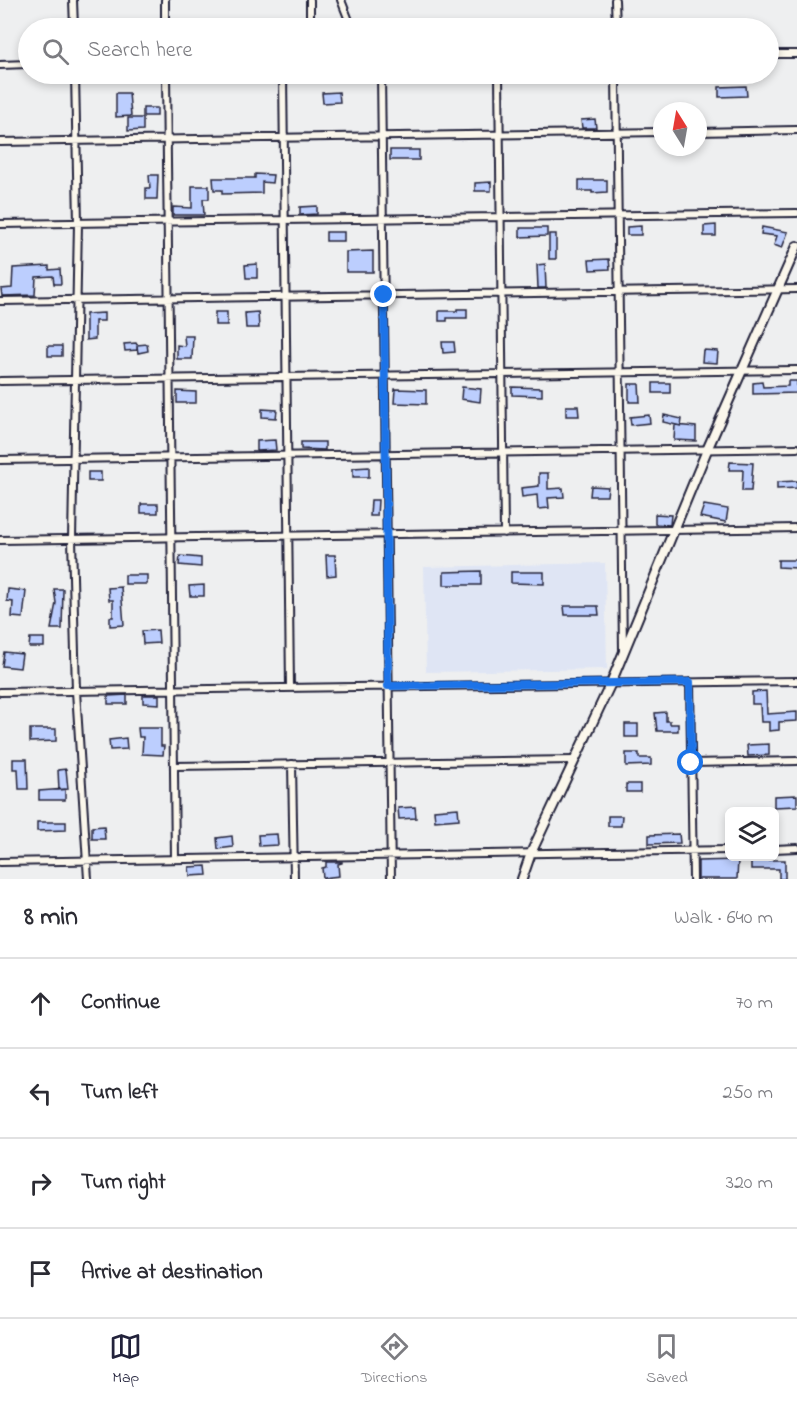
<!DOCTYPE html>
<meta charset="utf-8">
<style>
body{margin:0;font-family:"Indie Flower",sans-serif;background:#f7f7f7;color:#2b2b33}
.controls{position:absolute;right:18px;bottom:18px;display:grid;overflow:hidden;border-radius:9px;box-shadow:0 3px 9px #0003}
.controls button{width:54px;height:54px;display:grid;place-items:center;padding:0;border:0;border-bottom:2px solid #e1e1e2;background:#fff;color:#2b2b33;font:30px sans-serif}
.compass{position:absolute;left:653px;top:102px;width:54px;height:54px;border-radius:50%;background:#fff;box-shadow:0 3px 9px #0003;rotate:349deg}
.stop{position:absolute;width:18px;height:18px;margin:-14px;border:4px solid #1a73e8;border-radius:50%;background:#fff}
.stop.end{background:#1a73e8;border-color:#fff;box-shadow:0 2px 6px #0008}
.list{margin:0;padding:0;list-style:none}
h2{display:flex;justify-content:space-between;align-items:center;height:78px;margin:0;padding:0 24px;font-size:26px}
h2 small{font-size:20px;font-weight:400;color:#7c7c81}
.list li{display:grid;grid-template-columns:39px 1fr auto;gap:18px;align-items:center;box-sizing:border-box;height:90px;padding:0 24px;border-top:2px solid #e1e1e2}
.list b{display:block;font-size:22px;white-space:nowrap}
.list em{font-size:20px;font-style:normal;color:#7c7c81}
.icon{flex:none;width:33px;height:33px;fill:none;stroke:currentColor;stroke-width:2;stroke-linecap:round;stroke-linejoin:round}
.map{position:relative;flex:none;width:797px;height:879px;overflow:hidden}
.search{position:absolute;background:#fff;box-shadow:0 3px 9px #0003;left:18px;right:18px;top:18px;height:66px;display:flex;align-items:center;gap:15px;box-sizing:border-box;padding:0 21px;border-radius:33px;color:#7c7c81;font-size:22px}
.sheet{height:438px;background:#fff}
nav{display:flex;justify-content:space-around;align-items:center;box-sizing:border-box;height:84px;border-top:2px solid #e1e1e2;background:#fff;font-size:16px;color:#7c7c81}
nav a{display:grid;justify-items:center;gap:3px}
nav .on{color:#22223b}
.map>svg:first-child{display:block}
.built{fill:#dfe5f4}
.building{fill:#bccefe;stroke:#22223b;stroke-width:1.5}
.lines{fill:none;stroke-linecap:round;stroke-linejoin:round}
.minor-casing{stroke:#22223b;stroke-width:10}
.tertiary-casing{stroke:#22223b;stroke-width:12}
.minor{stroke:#fbf7ec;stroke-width:6}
.tertiary{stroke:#fbf7ec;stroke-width:8}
.route{stroke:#1a73e8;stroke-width:8}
</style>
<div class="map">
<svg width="797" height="879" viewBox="0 0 797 879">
<rect width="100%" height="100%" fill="#eeeff0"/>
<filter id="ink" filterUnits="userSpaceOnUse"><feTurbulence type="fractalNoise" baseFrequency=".0167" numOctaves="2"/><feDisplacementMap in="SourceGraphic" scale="12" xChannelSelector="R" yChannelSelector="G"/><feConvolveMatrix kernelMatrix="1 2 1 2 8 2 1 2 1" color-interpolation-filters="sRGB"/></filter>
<g filter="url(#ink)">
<path class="built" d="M 605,563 L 607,669 L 426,672 L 424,567 Z"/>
<path class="building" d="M 746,86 L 747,96 L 719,97 L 719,87 Z
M 339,92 L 340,102 L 323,103 L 322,93 Z
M 116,93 L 129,93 L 131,116 L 116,117 Z
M 143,108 L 157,108 L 157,116 L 143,116 Z
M 128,118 L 143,118 L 143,130 L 128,131 Z
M 595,119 L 596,128 L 582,128 L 581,120 Z
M 390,150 L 419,150 L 419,160 L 390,160 Z
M 255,174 L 273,175 L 272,183 L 262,182 L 262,193 L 222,194 L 222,190 L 214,190 L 213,178 L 255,178 Z
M 149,175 L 158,175 L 157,199 L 146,199 L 146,188 L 150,188 Z
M 579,180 L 607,180 L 607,192 L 592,193 L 592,191 L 579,191 Z
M 491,182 L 491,191 L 475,191 L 475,183 Z
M 192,186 L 209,186 L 209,199 L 203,199 L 204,215 L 173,215 L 173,207 L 192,208 Z
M 317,206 L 317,214 L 300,215 L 300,207 Z
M 716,225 L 716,236 L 704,236 L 704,226 Z
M 641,226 L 641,235 L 627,235 L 627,227 Z
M 762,227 L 788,232 L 782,248 L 774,245 L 777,236 L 761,234 Z
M 520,228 L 547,228 L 547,236 L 520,237 Z
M 326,232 L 344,232 L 344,241 L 326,241 Z
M 549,234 L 556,234 L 556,259 L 549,259 Z
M 373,251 L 373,272 L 346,272 L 346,252 Z
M 609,259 L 610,269 L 590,270 L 589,260 Z
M 257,264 L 257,278 L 246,278 L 245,265 Z
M 545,264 L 546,288 L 538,288 L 537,265 Z
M 49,266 L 49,270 L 60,269 L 61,284 L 54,284 L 53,276 L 36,277 L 35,295 L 2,296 L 1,289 L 12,288 L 13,268 Z
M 457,309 L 467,309 L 467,318 L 447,318 L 447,321 L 439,321 L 439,311 L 457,311 Z
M 215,312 L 227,312 L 227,325 L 215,325 Z
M 258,312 L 259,328 L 246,328 L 245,313 Z
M 104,313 L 104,321 L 95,321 L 95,339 L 86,340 L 86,314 Z
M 184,336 L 193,336 L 192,359 L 177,359 L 177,345 L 185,346 Z
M 442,342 L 454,342 L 455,352 L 443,353 Z
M 136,343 L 137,345 L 147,344 L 148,351 L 138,353 L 137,346 L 137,350 L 125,351 L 124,344 Z
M 48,346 L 62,346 L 62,356 L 48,356 Z
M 703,350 L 718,351 L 717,363 L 702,362 Z
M 788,381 L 797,381 L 797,393 L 753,394 L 753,383 L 762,382 L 763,387 L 788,386 Z
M 653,383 L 670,383 L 670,393 L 653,393 Z
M 629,384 L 639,384 L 640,402 L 629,402 Z
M 462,387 L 481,389 L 480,402 L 461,399 Z
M 512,387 L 542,388 L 542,396 L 512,395 Z
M 395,389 L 426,390 L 426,404 L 394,403 Z
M 177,391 L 196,392 L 196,403 L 177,403 Z
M 566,406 L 578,406 L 579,416 L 566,416 Z
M 262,409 L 277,410 L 276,418 L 262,417 Z
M 649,415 L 650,423 L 631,425 L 630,417 Z
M 664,415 L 682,419 L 681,426 L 663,422 Z
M 675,425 L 696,427 L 696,441 L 674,440 Z
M 275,440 L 276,450 L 257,451 L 257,441 Z
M 301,442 L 325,442 L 325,450 L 301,449 Z
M 730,462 L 753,463 L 751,491 L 742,491 L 743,470 L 729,470 Z
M 369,467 L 369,477 L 353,477 L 353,468 Z
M 88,472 L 101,472 L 101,481 L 88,481 Z
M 539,473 L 548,473 L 548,489 L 563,488 L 564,497 L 548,498 L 549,508 L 538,509 L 537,495 L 522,497 L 521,488 L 539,486 Z
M 797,481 L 797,488 L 777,489 L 777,482 Z
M 591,486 L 608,487 L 607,496 L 590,496 Z
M 371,500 L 378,500 L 377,516 L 370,516 Z
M 141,504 L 158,504 L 158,513 L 141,513 Z
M 704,505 L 728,509 L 726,522 L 700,517 Z
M 655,514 L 671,515 L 670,525 L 655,524 Z
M 326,555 L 335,555 L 336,575 L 327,576 Z
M 180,556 L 201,558 L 201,567 L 179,565 Z
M 778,560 L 797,560 L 797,568 L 778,567 Z
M 481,571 L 481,585 L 444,585 L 444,572 Z
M 511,572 L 544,572 L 544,584 L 511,583 Z
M 125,575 L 147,575 L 147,584 L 125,584 Z
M 204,585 L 204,596 L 190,596 L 189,586 Z
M 121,587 L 124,625 L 110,626 L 110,617 L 113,617 L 113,600 L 109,600 L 108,588 Z
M 8,589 L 26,591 L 23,618 L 12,617 L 13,602 L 7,601 Z
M 54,589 L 63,589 L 62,629 L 51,629 L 56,603 Z
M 564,606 L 598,606 L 599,615 L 565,615 Z
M 158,630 L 159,643 L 143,644 L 142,631 Z
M 30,638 L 44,638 L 44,647 L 29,647 Z
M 4,652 L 22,654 L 20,668 L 2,666 Z
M 766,691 L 767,714 L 797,712 L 797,721 L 779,722 L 779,730 L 769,731 L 769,722 L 761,722 L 760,704 L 752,704 L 752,692 Z
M 127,695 L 127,704 L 108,704 L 108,696 Z
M 143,695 L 159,695 L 159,704 L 143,703 Z
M 666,712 L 666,721 L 670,721 L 670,724 L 678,724 L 678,731 L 657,731 L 655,713 Z
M 625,724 L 638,724 L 638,737 L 625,737 Z
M 138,728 L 161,728 L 161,746 L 164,746 L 163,755 L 142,754 L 143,737 L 139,737 Z
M 30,729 L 56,729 L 56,741 L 30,742 Z
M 126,738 L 127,749 L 110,750 L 109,740 Z
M 769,744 L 769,755 L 748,756 L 747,745 Z
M 626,753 L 639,753 L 639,758 L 651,758 L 651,765 L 626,766 Z
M 13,759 L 27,759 L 28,789 L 19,789 L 18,769 L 13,769 Z
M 66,769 L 68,789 L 59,790 L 58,770 Z
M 626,784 L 640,784 L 640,792 L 626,792 Z
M 65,789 L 65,800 L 39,800 L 39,791 Z
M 797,795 L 797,806 L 774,807 L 774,796 Z
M 415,807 L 416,818 L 399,819 L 398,808 Z
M 458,808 L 459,819 L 435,821 L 434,810 Z
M 608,816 L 622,816 L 621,826 L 608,826 Z
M 37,822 L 66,822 L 66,830 L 37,831 Z
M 104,826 L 105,839 L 92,839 L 92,827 Z
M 277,834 L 278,845 L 259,846 L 258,835 Z
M 679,834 L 680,843 L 649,844 L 649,835 Z
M 232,836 L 233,847 L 218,849 L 217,838 Z
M 738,860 L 737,879 L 698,879 L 698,861 Z
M 751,860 L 785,860 L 785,879 L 779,879 L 779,869 L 751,869 Z
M 326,862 L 342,862 L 342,863 L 338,864 L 339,876 L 323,878 L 322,868 L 326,867 Z
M 206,866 L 207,875 L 190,876 L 189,867 Z"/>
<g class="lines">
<g class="minor-casing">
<path id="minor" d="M 73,0 L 74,28
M 165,0 L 165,28
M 310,0 L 310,28
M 341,0 L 352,28
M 615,0 L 616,28
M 768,54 L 797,54
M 0,65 L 28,64
M 75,74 L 78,223 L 72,539 L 76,691 L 88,879
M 166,74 L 175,859
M 283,74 L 290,688
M 381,74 L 391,879
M 499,74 L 504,533
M 616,74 L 623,651
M 698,132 L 797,130
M 0,142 L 662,132
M 0,224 L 797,213
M 0,301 L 797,289
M 0,381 L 797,370
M 0,460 L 797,448
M 0,540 L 797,528
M 690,682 L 693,879
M 0,692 L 797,681
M 691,763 L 797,761
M 292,764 L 294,879
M 174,766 L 575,760
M 774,849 L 797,848
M 0,862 L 730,850"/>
</g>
<g class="tertiary-casing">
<path id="tertiary" d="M 522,879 L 531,853 L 611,683 L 707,450 L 797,246"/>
</g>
<use href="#minor" class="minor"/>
<use href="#tertiary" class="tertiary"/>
</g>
</g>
<g class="lines" filter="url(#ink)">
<path class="route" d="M 384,295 L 388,686 L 690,682 L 691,763"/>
</g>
</svg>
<div class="controls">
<button><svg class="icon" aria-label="layers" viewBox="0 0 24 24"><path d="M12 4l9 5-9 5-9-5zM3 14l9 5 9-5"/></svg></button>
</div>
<svg class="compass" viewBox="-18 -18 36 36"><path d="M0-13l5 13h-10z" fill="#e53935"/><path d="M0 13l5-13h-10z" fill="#7c7c81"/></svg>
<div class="stop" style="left:691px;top:763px"></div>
<div class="stop end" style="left:384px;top:295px"></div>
<div class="search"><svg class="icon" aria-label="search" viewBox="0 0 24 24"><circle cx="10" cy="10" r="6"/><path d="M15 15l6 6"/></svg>Search here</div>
</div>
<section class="sheet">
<h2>8 min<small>Walk · 640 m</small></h2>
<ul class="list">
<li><svg class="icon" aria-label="ahead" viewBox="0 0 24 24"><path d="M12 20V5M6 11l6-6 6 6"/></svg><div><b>Continue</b></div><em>70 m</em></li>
<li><svg class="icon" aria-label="left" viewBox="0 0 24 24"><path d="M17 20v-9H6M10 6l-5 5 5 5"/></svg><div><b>Turn left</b></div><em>250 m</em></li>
<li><svg class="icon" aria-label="right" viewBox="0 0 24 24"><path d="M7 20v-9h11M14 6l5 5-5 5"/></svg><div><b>Turn right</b></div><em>320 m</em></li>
<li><svg class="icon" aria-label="arrive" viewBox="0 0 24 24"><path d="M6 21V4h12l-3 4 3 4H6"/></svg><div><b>Arrive at destination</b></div></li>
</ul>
</section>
<nav>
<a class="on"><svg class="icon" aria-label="map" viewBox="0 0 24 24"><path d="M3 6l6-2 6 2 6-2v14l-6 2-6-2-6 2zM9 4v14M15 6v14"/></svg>Map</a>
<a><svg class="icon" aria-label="directions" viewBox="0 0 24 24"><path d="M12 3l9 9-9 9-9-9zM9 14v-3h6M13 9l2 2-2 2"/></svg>Directions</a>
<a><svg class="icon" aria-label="saved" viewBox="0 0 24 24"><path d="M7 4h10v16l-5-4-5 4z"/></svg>Saved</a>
</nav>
